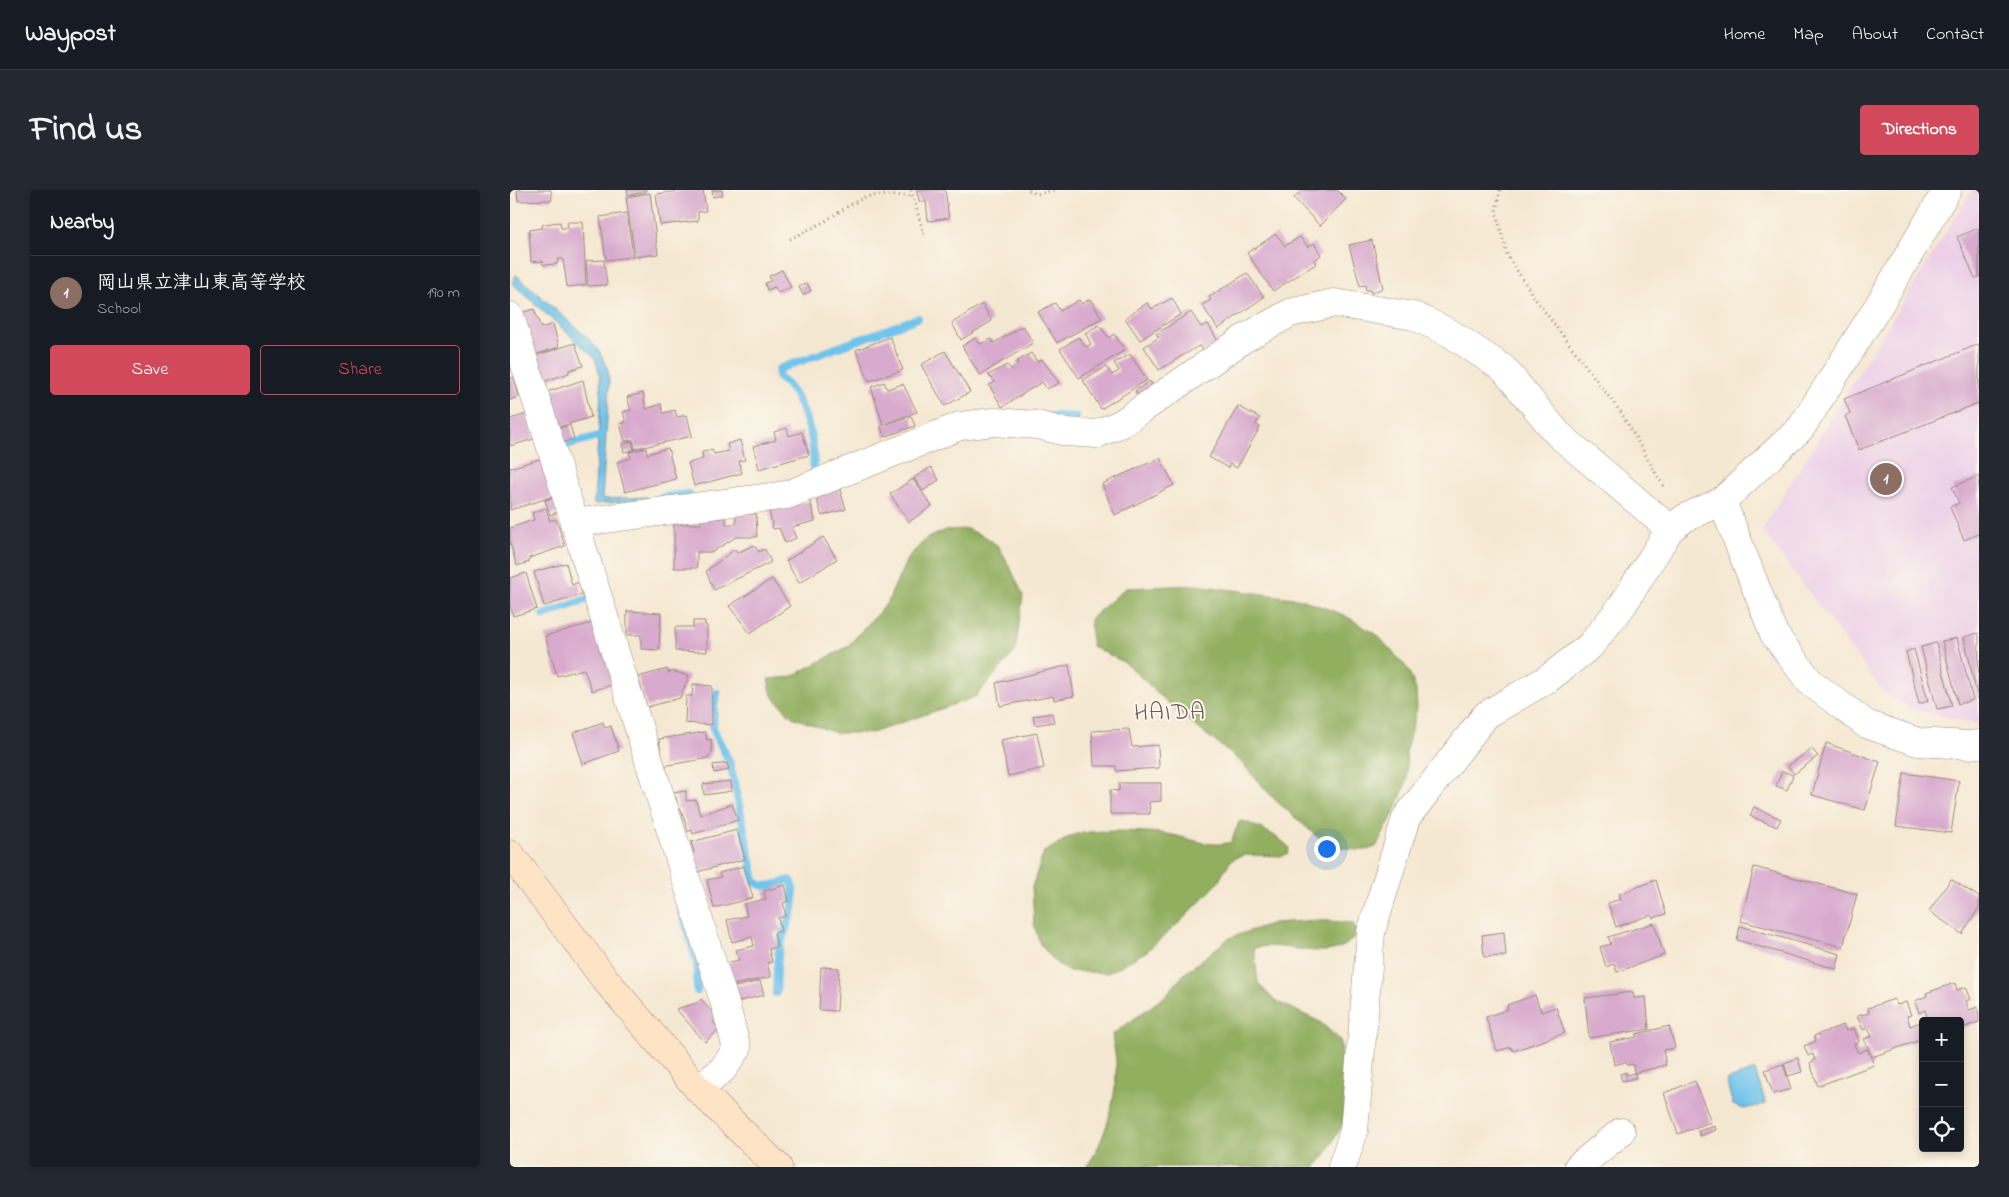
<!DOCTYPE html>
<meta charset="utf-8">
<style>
body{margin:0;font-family:"Indie Flower","Klee One",sans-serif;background:#242831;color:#f1f3f6}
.controls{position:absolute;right:15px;bottom:15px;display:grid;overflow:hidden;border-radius:5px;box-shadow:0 2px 8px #0003}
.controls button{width:45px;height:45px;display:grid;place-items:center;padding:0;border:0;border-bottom:1px solid #363941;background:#171b24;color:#f1f3f6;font:25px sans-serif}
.you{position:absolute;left:816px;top:658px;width:18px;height:18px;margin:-12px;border:4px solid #fff;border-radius:50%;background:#1a73e8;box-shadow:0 0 0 8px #1a73e833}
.badge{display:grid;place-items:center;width:32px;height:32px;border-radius:50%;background:#d1495b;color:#fff;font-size:16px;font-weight:700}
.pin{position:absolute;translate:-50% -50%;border:2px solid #fff;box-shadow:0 1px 5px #0006}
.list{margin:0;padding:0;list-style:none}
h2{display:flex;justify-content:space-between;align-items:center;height:65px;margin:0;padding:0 20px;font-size:21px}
h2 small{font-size:16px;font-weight:400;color:#9ea1a6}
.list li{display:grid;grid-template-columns:32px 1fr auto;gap:15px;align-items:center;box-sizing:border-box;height:75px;padding:0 20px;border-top:1px solid #363941}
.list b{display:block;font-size:19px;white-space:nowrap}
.list p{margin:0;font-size:16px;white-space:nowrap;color:#9ea1a6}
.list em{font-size:16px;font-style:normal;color:#9ea1a6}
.actions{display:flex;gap:10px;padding:15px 20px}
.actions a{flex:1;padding:11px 0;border:1px solid #d1495b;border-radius:5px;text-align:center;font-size:18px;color:#d1495b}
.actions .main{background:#d1495b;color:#fff}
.icon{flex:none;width:28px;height:28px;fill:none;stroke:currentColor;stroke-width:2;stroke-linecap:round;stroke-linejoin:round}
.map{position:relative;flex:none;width:1469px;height:977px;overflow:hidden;border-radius:5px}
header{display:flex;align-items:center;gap:30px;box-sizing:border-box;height:70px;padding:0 25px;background:#171b24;border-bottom:1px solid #363941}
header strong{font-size:24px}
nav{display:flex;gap:28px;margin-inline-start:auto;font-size:18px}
.intro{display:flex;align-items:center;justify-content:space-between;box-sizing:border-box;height:120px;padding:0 30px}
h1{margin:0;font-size:35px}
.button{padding:12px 22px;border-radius:5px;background:#d1495b;color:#fff;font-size:18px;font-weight:700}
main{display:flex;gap:30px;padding:0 30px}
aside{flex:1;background:#171b24;border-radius:5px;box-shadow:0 2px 8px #0003}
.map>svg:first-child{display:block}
.built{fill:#edd0e8}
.forest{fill:#92af61;stroke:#666c40}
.water{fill:#6fc3eb;stroke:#557684}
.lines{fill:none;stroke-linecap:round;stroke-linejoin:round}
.stream{stroke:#6fc3eb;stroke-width:8}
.building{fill:#d8aace}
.street-casing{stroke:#988978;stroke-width:29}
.secondary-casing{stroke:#988978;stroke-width:29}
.path{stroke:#988978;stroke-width:3;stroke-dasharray:1 4;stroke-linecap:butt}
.street{stroke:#fff;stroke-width:28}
.secondary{stroke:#fee4c5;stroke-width:28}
.labels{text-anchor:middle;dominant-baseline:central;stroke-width:4;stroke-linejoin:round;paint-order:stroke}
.quarter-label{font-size:24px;letter-spacing:1px;fill:#72575c;stroke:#fbf7ec}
</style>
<header>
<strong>Waypost</strong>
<nav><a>Home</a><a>Map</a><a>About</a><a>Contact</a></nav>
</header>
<div class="intro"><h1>Find us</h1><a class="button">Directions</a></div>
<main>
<aside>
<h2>Nearby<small></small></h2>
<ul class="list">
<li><span class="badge" style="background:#8d6e63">1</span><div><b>岡山県立津山東高等学校</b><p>School</p></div><em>190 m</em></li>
</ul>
<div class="actions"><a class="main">Save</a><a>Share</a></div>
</aside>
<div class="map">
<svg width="1469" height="977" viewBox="0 0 1469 977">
<rect width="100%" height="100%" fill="#fbf7ec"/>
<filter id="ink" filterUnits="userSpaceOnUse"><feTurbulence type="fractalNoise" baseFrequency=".02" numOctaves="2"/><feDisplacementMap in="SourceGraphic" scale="10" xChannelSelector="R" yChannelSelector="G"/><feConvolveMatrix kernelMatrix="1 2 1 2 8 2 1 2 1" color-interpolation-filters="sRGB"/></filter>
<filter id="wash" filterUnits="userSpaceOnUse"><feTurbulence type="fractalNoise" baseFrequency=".0096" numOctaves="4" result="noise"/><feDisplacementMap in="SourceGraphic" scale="20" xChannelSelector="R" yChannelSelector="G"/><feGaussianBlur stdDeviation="1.12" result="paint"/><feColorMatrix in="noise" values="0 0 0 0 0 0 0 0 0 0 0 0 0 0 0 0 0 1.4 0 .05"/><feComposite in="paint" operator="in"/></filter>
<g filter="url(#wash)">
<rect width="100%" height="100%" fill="#f5e8d2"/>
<path class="built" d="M 1462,0 L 1469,0 L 1469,535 L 1403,519 L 1374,503 L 1252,340 Z"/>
<path class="forest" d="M 457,339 L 476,347 L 488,356 L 501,379 L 513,405 L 505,462 L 465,507 L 362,543 L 326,543 L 282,527 L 262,506 L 258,489 L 281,487 L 337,457 L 377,413 L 398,367 L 416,349 L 436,340 Z
M 686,395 L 791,409 L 834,425 L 867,445 L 898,479 L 906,500 L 907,518 L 896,560 L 897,589 L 886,619 L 866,657 L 856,660 L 846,660 L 825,656 L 810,649 L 765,610 L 729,570 L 670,524 L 617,474 L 582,456 L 580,429 L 616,398 Z
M 732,631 C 743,634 773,648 779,658 L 778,663 L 773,666 L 735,665 L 725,668 L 719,673 L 707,694 L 672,730 L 637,761 L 598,783 L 559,781 L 546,773 L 530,754 L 524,734 L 522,697 L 534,662 C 544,657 554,649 564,645 C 578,639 640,641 657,644 C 678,647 700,659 721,652 L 729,632 Z
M 809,730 L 843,733 L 847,742 C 827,779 777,749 744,758 L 748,793 L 757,803 L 766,811 L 810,832 L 830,850 L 835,888 L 833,934 L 815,965 L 806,977 L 576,977 C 595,954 608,903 606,873 C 606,864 603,854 602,845 L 654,807 L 674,784 L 719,748 L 763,733 Z"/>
<path class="water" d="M 6,85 L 80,150 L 89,161 L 98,180 L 99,195 L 92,309 L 137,307 L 137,310 L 84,314 L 91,202 L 90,185 L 85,168 L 2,93 Z
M 1245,880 L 1256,914 L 1234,919 L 1223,915 L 1216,890 Z"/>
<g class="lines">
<path class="stream" d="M 541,226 L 566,227
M 50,257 L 92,245
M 303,280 C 307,252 292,203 268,187 L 269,179 L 408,128
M 152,307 L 179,304
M 34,425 L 80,408
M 207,503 L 204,515 L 203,539 L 220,573 L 245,691 C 253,701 269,693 280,690 L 282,692 C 289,724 275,732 269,760 C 266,774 267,789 266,803
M 171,718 L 187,774 L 187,801"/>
</g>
<g id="blocks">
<path class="building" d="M 7,0 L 41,0 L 42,10 L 8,11 Z
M 117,0 L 136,0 L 136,2 L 118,5 Z
M 176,0 L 193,0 L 196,21 L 188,22 L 188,31 L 150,35 L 146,4 Z
M 202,0 L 212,0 L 213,5 L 203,7 Z
M 406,0 L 435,0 L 439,28 L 418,31 L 416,11 L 410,12 Z
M 792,0 L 827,0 L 836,9 L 810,36 L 784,8 Z
M 140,3 L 148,64 L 125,67 L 116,7 Z
M 117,23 L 123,67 L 96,70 L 90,27 Z
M 50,32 L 51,38 L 58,38 L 57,32 L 73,32 L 76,95 L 57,97 L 53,69 L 48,69 L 47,74 L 33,75 L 33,71 L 21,72 L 19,40 L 32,38 L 33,34 Z
M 1469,38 L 1469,87 L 1465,88 L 1447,47 Z
M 766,44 L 775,56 L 790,47 L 798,57 L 804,53 L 811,65 L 804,70 L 806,74 L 763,101 L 737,63 Z
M 862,50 L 873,98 L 861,103 L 860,100 L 856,100 L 855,95 L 850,96 L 839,55 Z
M 94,70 L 97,95 L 78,96 L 76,71 Z
M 272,80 L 281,97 L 268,103 L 265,97 L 257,100 L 255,93 L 261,91 L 259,86 Z
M 737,83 L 754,107 L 708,139 L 692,115 L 701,110 L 699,107 Z
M 297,93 L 301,101 L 293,105 L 289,97 Z
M 662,108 L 671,124 L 630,150 L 615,128 L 637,113 L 642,119 Z
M 580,109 L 592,128 L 547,153 L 528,122 L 545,113 L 550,121 L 569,110 L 572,114 Z
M 472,114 L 482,131 L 451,150 L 442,133 Z
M 24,119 L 31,138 L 43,134 L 49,157 L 21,166 L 8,124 Z
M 681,122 L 691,137 L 698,134 L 709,153 L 694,162 L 690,155 L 649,180 L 634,157 L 649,147 L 646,144 Z
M 589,135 L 599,148 L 604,144 L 615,160 L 569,188 L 550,159 L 568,147 L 576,157 L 581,154 L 575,143 Z
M 513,136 L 523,153 L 470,185 L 452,156 L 465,148 L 470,154 L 481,149 L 484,153 Z
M 380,147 L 393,180 L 359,191 L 346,160 Z
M 65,153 L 73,176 L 59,180 L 59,183 L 30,193 L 22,167 Z
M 1469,154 L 1469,213 L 1349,260 L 1335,226 L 1340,223 L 1334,209 Z
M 435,161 L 460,202 L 435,216 L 411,175 Z
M 521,163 L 527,172 L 532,169 L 549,193 L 537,199 L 532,192 L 492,217 L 479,195 L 485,192 L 478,185 L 497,175 L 501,179 L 508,175 L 506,172 Z
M 620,164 L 637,190 L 591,219 L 573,190 L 596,177 L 602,185 L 609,181 L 604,173 Z
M 4,187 L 9,207 L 0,210 L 0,189 Z
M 73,190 L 81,227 L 46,238 L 34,203 Z
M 640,191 L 644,198 L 630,209 L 625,201 Z
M 374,192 L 377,199 L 393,194 L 407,222 L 373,234 L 361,197 Z
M 133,203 L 136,219 L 151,214 L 153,223 L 165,220 L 167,227 L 177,225 L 182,246 L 125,259 L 123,250 L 115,251 L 110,234 L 116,232 L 113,222 L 121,220 L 117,207 Z
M 728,216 L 750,228 L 746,234 L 750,237 L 727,278 L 720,274 L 718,278 L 699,267 Z
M 17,224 L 24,249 L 0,256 L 0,229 Z
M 401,226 L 405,236 L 374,247 L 371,236 Z
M 60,235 L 64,249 L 50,253 L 46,239 Z
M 277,238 L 279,246 L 292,242 L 299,265 L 249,279 L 243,256 L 266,250 L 264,242 Z
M 230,250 L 235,270 L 229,271 L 232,283 L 184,296 L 178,273 L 193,269 L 192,262 L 202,260 L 204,264 L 219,261 L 217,254 Z
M 122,251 L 124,260 L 114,262 L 112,254 Z
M 136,258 L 137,264 L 158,258 L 166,289 L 115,302 L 107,272 L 121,268 L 119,262 Z
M 33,268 L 45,306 L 0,320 L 0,278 Z
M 650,268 L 664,295 L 605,325 L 592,294 Z
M 421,277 L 429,290 L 413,301 L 404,288 Z
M 1469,286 L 1469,344 L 1454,350 L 1440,317 L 1449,313 L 1442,297 Z
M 403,289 L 422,316 L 399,332 L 380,304 Z
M 329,297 L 336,319 L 312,326 L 305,304 Z
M 46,307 L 50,321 L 40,325 L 35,310 Z
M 300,311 L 305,331 L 282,337 L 286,348 L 275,353 L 269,338 L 263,339 L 259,320 Z
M 36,318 L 40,331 L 46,329 L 55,356 L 19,368 L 19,372 L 7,376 L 0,353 L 0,338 L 24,330 L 22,323 Z
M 226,324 L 246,324 L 247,347 L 226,347 L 202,362 L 187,362 L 187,378 L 164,378 L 164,334 L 191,334 L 191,328 L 216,328 L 216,334 L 226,334 Z
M 313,347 L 327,369 L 289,393 L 276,371 Z
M 244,355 L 249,362 L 255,359 L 261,372 L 204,400 L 196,381 L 225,359 L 227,363 Z
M 56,373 L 62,395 L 69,392 L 72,405 L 34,416 L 24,382 Z
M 16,383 L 27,419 L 3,426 L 0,415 L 0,388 Z
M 262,389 L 280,416 L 240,443 L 219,416 Z
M 117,421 L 151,423 L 149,460 L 131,459 L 131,445 L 117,445 Z
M 183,431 L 195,431 L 195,435 L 197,436 L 197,462 L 165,461 L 165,437 L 183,437 Z
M 85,432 L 104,494 L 82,501 L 74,479 L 47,486 L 35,446 Z
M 1468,443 L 1469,446 L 1468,509 L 1454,447 Z
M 1447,448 L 1463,510 L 1448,514 L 1432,451 Z
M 1426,453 L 1442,516 L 1427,519 L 1411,457 Z
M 1404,459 L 1418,511 L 1409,514 L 1396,462 Z
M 559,475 L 564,506 L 544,510 L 543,506 L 490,516 L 486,493 Z
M 157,479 L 159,483 L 161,481 L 179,486 L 170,508 L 137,517 L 128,487 Z
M 183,494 L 202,496 L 202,535 L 175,533 L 176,506 L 182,506 Z
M 542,523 L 544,532 L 525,535 L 523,526 Z
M 93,532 L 95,538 L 101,536 L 109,561 L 73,574 L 63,543 Z
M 619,539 L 622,557 L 648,555 L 649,578 L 606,581 L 606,576 L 584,576 L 582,541 Z
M 195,542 L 197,550 L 201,549 L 202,564 L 199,565 L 199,568 L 153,576 L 149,549 Z
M 527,543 L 534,578 L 498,586 L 491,550 Z
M 1316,553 L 1370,572 L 1355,620 L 1302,605 Z
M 1302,559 L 1308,566 L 1284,584 L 1278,576 Z
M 217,573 L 219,580 L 204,583 L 203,575 Z
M 1272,581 L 1283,585 L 1277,600 L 1266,596 Z
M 1394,583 L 1449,591 L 1441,643 L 1386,636 Z
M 221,591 L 222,601 L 194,605 L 193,594 Z
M 609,593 L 651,593 L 651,611 L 639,612 L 640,624 L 600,624 L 600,600 L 609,601 Z
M 176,601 L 176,611 L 186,610 L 190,625 L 222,614 L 228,630 L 183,644 L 182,640 L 178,642 L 171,619 L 168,619 L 166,607 L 164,607 L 163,603 Z
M 1244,617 L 1271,629 L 1267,637 L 1240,626 Z
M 227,640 L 235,669 L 187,682 L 181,663 L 184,662 L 181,652 Z
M 234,676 L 243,708 L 204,718 L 197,690 L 211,687 L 209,683 Z
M 1244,677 L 1347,704 L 1333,757 L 1231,731 Z
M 1441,689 L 1469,707 L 1469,718 L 1452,744 L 1419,721 Z
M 1146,690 L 1156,724 L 1143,728 L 1141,725 L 1106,737 L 1098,713 L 1111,709 L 1109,704 Z
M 275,695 L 279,711 L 273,713 L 276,726 L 268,728 L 271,741 L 264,743 L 267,757 L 259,759 L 262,772 L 257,773 L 261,787 L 222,795 L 216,773 L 229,770 L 226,760 L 244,756 L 242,747 L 222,752 L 217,730 L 237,726 L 234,714 L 256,709 L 254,701 Z
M 1144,733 L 1154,765 L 1107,782 L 1104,774 L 1096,777 L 1090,757 L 1101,754 L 1098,747 Z
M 1230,736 L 1330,764 L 1326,779 L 1227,750 Z
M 994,742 L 996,766 L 974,767 L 972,745 Z
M 311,777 L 329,778 L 327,821 L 309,820 Z
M 250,791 L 254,805 L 226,812 L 223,797 Z
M 1445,793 L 1447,800 L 1456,797 L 1461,809 L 1456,811 L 1459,820 L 1468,817 L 1469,832 L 1450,839 L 1450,831 L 1412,831 L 1411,829 L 1417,827 L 1415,820 L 1409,823 L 1405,811 L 1417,806 L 1416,803 Z
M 1123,802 L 1124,808 L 1136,807 L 1139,839 L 1079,848 L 1075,808 Z
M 1025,805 L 1031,822 L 1046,817 L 1055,843 L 1003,861 L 1001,857 L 987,861 L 976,827 L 998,819 L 997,815 Z
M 191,809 L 207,828 L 203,832 L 209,840 L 195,852 L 166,819 L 187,813 Z
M 1384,809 L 1387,815 L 1396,812 L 1401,825 L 1397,826 L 1400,836 L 1411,832 L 1413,849 L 1362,867 L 1354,849 L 1362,846 L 1358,838 L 1353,840 L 1347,826 L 1359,823 L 1358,818 Z
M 1333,835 L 1336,841 L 1344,838 L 1349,852 L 1344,854 L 1348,863 L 1357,859 L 1364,875 L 1308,896 L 1300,873 L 1305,870 L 1303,864 L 1298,866 L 1294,856 L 1306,851 L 1304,846 Z
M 1159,836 L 1165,858 L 1153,860 L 1156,875 L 1124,883 L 1123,874 L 1117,875 L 1116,872 L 1104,875 L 1100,852 L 1127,847 L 1126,844 Z
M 1288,868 L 1292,882 L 1278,886 L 1274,873 Z
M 1273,874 L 1281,899 L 1263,904 L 1255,880 Z
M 1116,882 L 1116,885 L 1125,883 L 1126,888 L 1112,891 L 1110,884 Z
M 1185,891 L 1201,932 L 1168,944 L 1154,903 Z
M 1205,936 L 1206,940 L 1190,946 L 1188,941 Z"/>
</g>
</g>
<g filter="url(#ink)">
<use href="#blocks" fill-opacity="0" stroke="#988978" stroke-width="1"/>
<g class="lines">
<g class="street-casing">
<path id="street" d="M 0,126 L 216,817 L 227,859 L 213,879 L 189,900
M 1212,311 L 1264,444 L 1300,492 L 1356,534 L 1408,552 L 1458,555 L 1469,554
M 64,333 L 277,305 L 450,236 L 484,232 L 527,235 L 556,242 L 587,244 L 612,233 L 735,148 L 780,123 L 824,113 L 904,126 L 940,143 L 994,179 L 1048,244 L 1160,339
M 832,977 L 844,941 L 861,742 L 896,628 L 976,525 L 1039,488 L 1080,456 L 1112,416 L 1160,339 L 1175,328 L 1212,311 L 1291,238 L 1369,115 L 1437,0
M 1068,977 L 1111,942"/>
</g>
<g class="secondary-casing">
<path id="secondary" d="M 0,664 L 94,788 L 189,900 L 268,977"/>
</g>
<path class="path" d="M 401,0 L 415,48
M 519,0 L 526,4 L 545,0
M 990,0 L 986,21 L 997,65 L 1026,110 L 1112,224 L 1155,299
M 280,49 L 314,32 L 335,18 L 355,7 L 370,5 L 402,6"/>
<use href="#street" class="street"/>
<use href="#secondary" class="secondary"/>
</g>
</g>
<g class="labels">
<g class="quarter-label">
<text x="660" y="523">HAIDA</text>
</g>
</g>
</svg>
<div class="controls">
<button>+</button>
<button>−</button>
<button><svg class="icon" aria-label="locate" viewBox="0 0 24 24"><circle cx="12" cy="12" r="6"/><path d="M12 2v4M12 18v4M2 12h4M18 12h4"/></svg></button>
</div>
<div class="you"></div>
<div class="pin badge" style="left:1376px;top:289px;background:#8d6e63">1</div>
</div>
</main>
